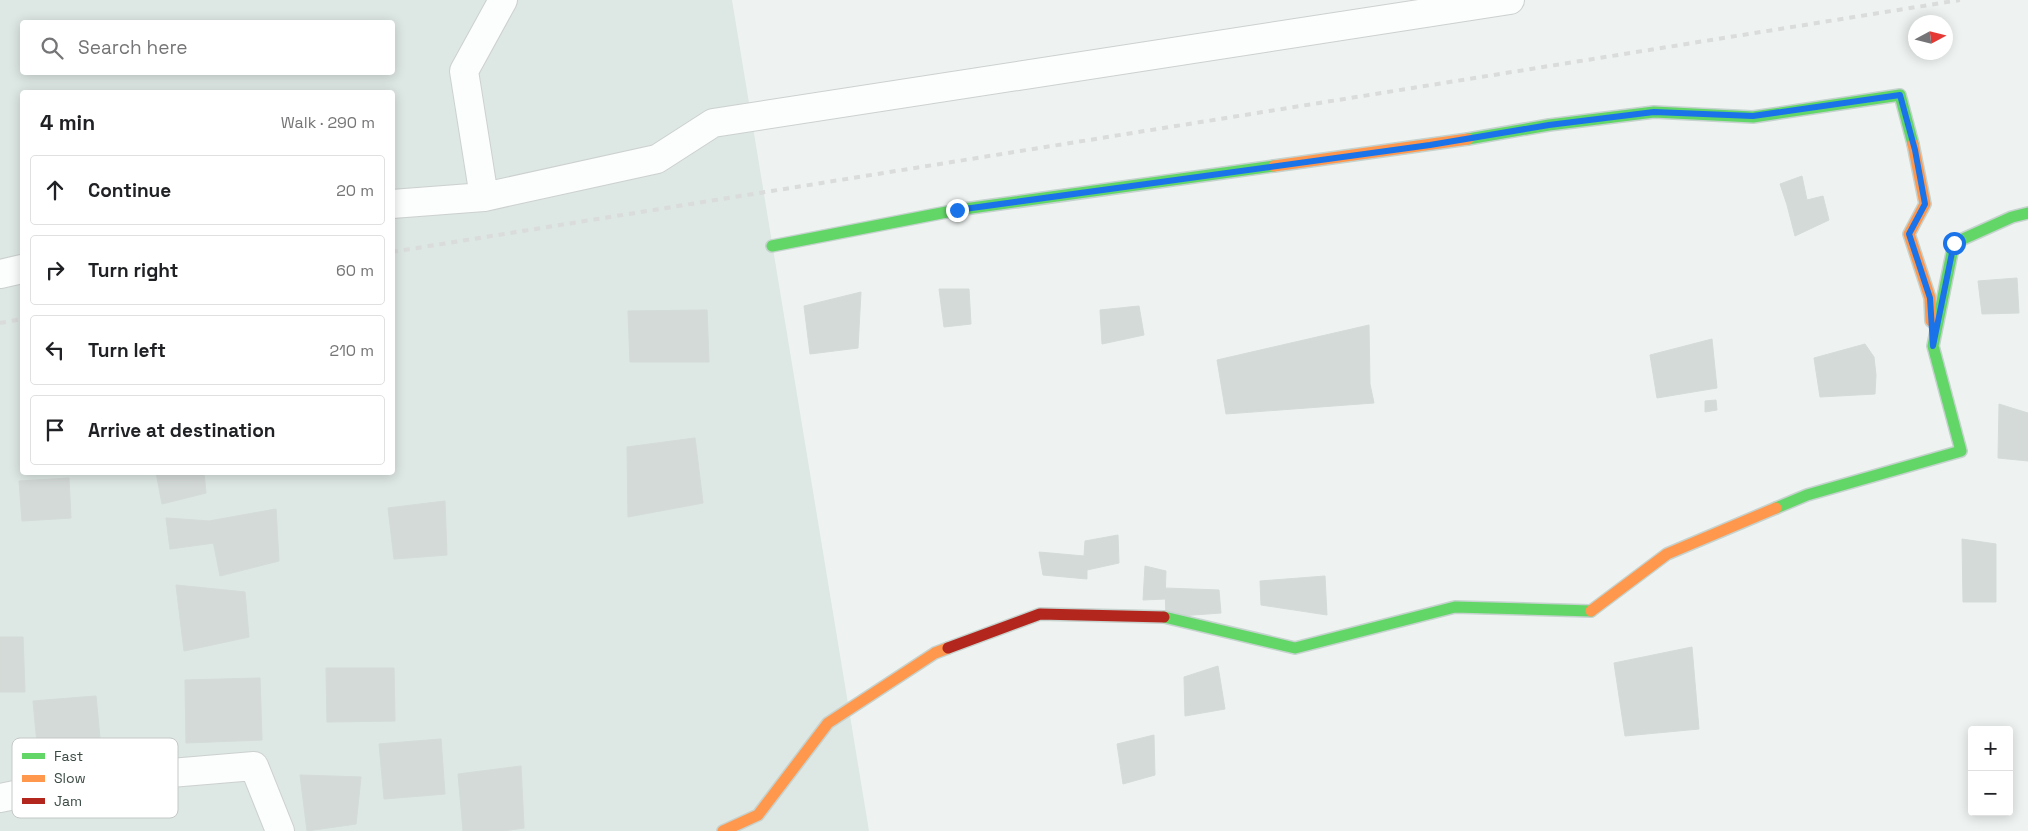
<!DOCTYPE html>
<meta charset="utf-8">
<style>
body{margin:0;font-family:"Space Grotesk",sans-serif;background:#f2f2f2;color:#202124}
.controls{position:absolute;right:15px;bottom:15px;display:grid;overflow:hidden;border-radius:5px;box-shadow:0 2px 12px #0003}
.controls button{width:45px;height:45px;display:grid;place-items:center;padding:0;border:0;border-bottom:1px solid #e0e0e0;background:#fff;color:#202124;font:25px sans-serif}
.compass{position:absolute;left:1908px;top:15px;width:45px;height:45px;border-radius:50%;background:#fff;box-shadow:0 2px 12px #0003;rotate:83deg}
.stop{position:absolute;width:15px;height:15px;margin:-11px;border:4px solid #1a73e8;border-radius:50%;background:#fff}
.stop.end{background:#1a73e8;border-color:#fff;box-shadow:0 1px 5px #0008}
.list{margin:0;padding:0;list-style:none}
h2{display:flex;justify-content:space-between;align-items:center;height:65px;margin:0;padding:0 20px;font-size:21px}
h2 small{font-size:16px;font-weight:400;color:#757577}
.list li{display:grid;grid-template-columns:32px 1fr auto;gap:15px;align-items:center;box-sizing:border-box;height:70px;margin:0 10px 10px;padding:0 10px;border:1px solid #e0e0e0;border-radius:5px}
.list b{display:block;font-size:19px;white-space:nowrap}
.list em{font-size:16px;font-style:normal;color:#757577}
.icon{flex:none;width:28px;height:28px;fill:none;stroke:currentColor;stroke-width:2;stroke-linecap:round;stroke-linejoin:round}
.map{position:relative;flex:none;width:2028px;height:831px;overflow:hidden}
.search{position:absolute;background:#fff;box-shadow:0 2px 12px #0003;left:20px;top:20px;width:375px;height:55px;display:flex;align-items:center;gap:12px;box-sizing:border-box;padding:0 18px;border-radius:5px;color:#757577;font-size:19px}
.panel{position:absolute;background:#fff;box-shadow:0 2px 12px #0003;left:20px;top:90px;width:375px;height:385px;border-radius:5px}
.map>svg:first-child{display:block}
.residential{fill:#dde7e3;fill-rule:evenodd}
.building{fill:#d4dad7;stroke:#d4dbd8}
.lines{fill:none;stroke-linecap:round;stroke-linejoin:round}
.street-casing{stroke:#ccd1cf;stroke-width:30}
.fast-casing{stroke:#c5d2ce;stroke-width:14}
.slow-casing{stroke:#c5d2ce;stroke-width:14}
.jam-casing{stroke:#c5d2ce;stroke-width:14}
.street{stroke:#fcfdfd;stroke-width:28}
.fast{stroke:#63d668;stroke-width:11}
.slow{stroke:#ff974d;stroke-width:11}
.jam{stroke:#b3261e;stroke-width:11}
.rail{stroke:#dadbdb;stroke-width:4;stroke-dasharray:6 6;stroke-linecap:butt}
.route{stroke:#1a73e8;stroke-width:6}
.key{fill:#fff;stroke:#c4c9c7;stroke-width:1}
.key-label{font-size:14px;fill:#3a4a43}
</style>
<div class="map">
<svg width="2028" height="831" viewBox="0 0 2028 831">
<rect width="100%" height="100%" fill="#eef3f1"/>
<path class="residential" d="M 0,0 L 732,0 L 869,831 L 0,831 ZM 22,22 L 392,22 L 392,72 L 22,72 ZM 22,92 L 392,92 L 392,472 L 22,472 Z"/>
<path class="building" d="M 1802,176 L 1807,200 L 1787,205 L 1780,184 Z
M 1823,196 L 1829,220 L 1795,236 L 1787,205 Z
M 2017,278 L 2019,313 L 1982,314 L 1978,281 Z
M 939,289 L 969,289 L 971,324 L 944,327 Z
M 861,292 L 858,348 L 810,354 L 804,306 Z
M 1139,306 L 1144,335 L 1102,344 L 1100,310 Z
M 707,310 L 709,362 L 630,362 L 628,311 Z
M 1369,325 L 1370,384 L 1374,403 L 1226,414 L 1217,360 Z
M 1712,339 L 1717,388 L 1657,398 L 1650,355 Z
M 1865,344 L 1874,357 L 1876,375 L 1875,394 L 1820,397 L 1814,358 Z
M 1716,400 L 1717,410 L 1705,412 L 1705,401 Z
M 1999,404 L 2028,413 L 2028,461 L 1998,458 Z
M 695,438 L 703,503 L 628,517 L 627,447 Z
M 156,472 L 204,472 L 206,493 L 162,504 Z
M 69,478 L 71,518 L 22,521 L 19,481 Z
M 445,501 L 447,555 L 394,559 L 388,508 Z
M 276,509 L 279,561 L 220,576 L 209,521 Z
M 166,518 L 209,521 L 214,543 L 170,549 Z
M 1118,535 L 1119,563 L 1087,570 L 1087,579 L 1043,575 L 1039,552 L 1084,556 L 1085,541 Z
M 1962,539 L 1996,544 L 1996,602 L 1963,602 Z
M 1145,566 L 1166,571 L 1165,599 L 1143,600 Z
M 1325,576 L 1327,615 L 1261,605 L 1260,581 Z
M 176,585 L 245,592 L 249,637 L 184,651 Z
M 1165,588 L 1219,590 L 1221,613 L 1166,617 Z
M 0,637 L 23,637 L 25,692 L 0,692 Z
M 1692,647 L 1699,729 L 1625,736 L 1614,663 Z
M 1218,666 L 1225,709 L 1185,716 L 1184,677 Z
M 326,668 L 394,668 L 395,721 L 327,722 Z
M 260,678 L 262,740 L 186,743 L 185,680 Z
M 96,696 L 102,759 L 39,765 L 33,701 Z
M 1154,735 L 1155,775 L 1123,784 L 1117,744 Z
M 441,739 L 445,794 L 384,799 L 379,744 Z
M 521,766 L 524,828 L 503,831 L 463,831 L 458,774 Z
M 300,775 L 361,777 L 356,824 L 307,831 Z"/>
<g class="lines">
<g class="street-casing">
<path id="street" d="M 484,197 L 464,71 L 503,0
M 392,204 L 484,197 L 657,159 L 713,123 L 1510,0
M 0,274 L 22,269
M 0,798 L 87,780 L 254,766 L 280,831"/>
</g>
<g class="fast-casing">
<path id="fast" d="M 1468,139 L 1549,125 L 1654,112 L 1753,117 L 1900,95 L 1913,144
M 772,246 L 957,210 L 1274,166
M 1776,508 L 1807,495 L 1961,451 L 1933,346 L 1954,243 L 2012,217 L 2028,213
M 1164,617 L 1295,648 L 1455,607 L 1591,611"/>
</g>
<g class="slow-casing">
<path id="slow" d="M 1913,144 L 1925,204 L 1909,234 L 1930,298 L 1931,321
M 1274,166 L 1468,139
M 1591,611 L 1667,554 L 1776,508
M 723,831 L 758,815 L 828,723 L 935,653 L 948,648"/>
</g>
<g class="jam-casing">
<path id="jam" d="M 948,648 L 1040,614 L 1164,617"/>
</g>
<use href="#street" class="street"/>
<use href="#fast" class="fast"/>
<use href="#slow" class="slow"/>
<use href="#jam" class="jam"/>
<path class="rail" d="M 392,252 L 1960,0
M 0,323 L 22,319"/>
</g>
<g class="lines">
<path class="route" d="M 957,210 L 1430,145 L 1549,125 L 1654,112 L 1753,116 L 1900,95 L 1915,150 L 1925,204 L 1909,234 L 1930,298 L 1933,346 L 1954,243"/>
</g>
<rect x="12" y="738" width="166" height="80" rx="8" class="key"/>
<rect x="22" y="753" width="23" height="6" fill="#63d668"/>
<rect x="22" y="775" width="23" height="7" fill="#ff974d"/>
<rect x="22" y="798" width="23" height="6" fill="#b3261e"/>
<g class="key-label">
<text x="54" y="761">Fast</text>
<text x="54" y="783">Slow</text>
<text x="54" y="806">Jam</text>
</g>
</svg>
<div class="controls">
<button>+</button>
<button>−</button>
</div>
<svg class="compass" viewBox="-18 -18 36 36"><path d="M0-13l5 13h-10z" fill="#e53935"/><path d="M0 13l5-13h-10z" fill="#757577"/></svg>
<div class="stop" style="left:1954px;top:243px"></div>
<div class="stop end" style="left:957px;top:210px"></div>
<div class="search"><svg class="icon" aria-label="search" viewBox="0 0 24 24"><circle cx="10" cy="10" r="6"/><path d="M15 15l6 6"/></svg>Search here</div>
<section class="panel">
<h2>4 min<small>Walk · 290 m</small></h2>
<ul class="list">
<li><svg class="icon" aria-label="ahead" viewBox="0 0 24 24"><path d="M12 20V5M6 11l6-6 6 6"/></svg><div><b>Continue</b></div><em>20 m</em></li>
<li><svg class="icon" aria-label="right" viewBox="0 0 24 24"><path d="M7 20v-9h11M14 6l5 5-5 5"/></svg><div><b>Turn right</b></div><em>60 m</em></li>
<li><svg class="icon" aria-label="left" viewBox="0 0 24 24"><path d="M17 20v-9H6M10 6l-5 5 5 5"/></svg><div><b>Turn left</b></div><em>210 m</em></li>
<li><svg class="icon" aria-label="arrive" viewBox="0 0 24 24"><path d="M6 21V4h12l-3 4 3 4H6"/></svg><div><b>Arrive at destination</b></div></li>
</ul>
</section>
</div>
